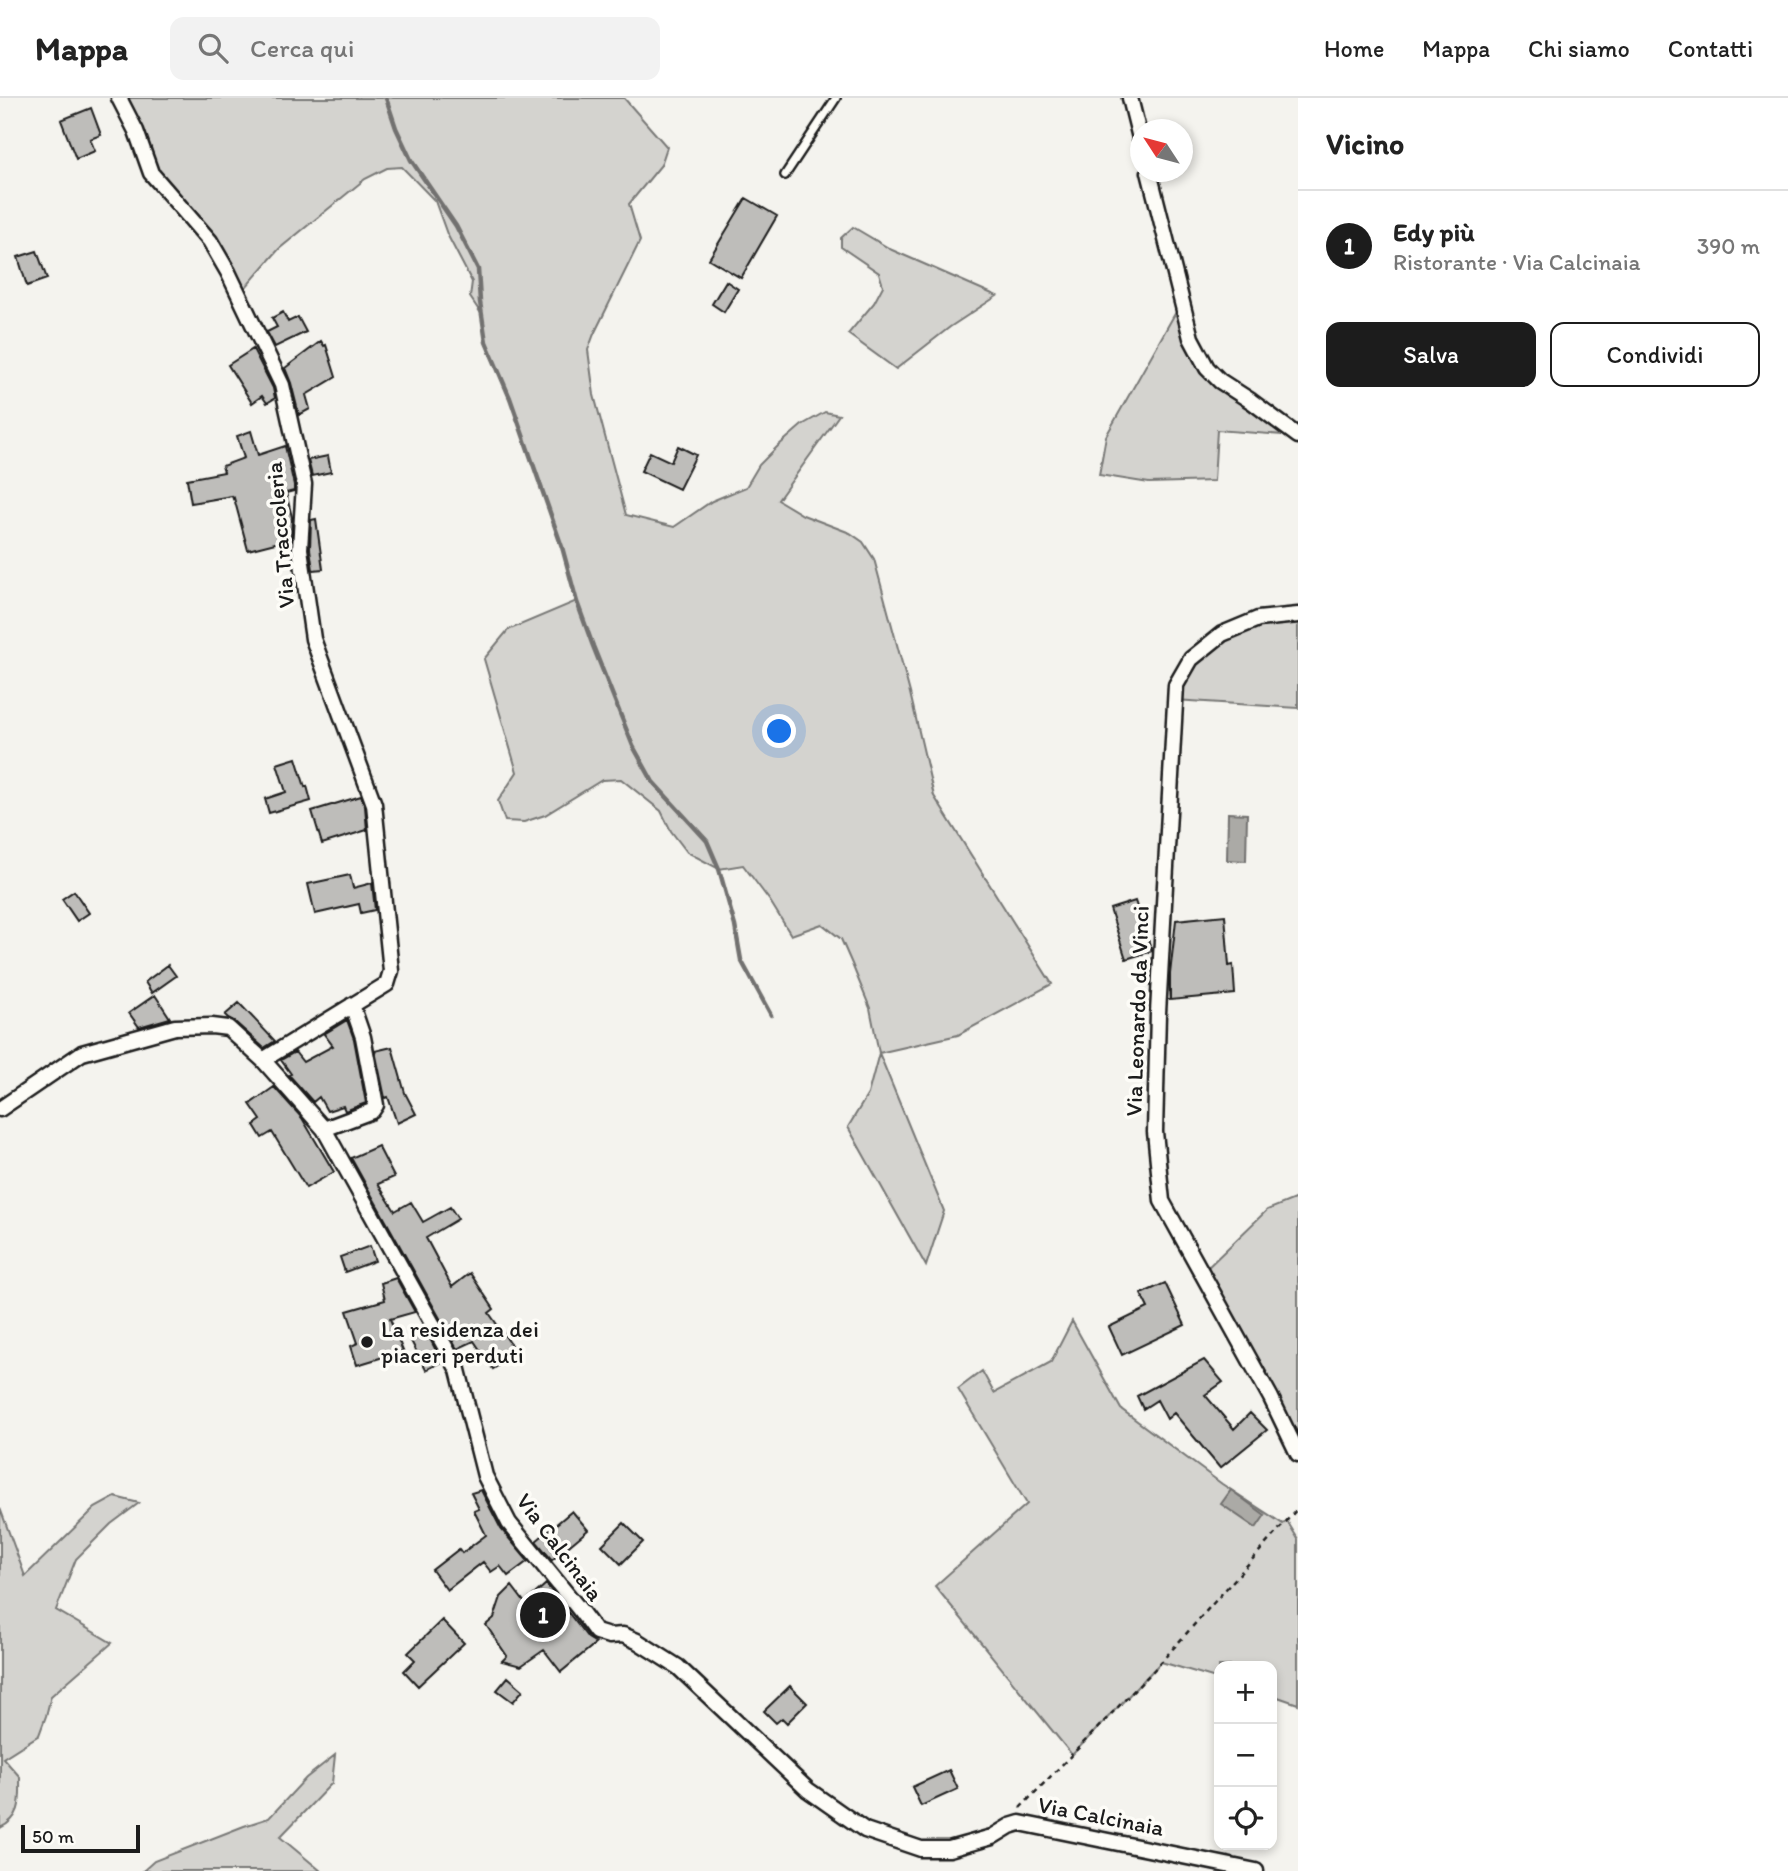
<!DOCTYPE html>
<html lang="it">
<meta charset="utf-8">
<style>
body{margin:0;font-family:Itim,sans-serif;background:#f2f2f2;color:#222}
.controls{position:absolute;right:21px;bottom:21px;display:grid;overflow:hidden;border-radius:14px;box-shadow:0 4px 10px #0003}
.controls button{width:63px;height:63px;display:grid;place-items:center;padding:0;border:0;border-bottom:2px solid #e0e0e0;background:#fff;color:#222;font:35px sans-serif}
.compass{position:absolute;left:1130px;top:21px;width:63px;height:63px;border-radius:50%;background:#fff;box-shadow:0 4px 10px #0003;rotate:306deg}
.scale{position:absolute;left:21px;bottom:18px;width:119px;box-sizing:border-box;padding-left:7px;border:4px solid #1c1c1c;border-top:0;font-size:19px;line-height:24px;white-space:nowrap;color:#1c1c1c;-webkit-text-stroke:5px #fdfcf7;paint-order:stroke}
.you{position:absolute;left:780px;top:634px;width:24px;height:24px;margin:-18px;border:5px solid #fff;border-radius:50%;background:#1a73e8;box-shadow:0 0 0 10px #1a73e833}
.badge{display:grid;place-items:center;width:46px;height:46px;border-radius:50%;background:#1c1c1c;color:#fff;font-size:23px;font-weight:700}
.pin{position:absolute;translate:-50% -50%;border:4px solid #fff;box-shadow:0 2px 7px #0006}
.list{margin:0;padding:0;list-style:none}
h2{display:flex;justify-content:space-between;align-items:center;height:91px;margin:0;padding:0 28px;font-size:30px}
h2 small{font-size:23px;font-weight:400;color:#767676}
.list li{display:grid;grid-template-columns:46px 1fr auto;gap:21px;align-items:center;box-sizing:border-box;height:112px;padding:0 28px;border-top:2px solid #e0e0e0}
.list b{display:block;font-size:26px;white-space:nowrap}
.list p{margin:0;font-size:23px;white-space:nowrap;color:#767676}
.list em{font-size:23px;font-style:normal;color:#767676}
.actions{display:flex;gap:14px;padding:21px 28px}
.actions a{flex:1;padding:16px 0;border:2px solid #1c1c1c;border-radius:14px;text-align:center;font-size:24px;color:#1c1c1c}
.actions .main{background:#1c1c1c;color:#fff}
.icon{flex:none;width:38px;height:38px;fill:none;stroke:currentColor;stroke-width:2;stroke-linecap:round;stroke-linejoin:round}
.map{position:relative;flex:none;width:1298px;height:1773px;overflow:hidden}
header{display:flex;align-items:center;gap:42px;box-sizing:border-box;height:98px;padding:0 35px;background:#fff;border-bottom:2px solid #e0e0e0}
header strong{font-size:33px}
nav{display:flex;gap:38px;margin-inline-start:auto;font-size:24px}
.search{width:490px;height:63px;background:#f2f2f2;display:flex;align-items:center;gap:18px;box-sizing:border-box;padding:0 24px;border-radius:14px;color:#767676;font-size:26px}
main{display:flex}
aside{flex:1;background:#fff}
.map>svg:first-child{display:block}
.green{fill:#d4d3cf;stroke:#787876;stroke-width:2}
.water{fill:#abaaa6;stroke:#72716f;stroke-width:2}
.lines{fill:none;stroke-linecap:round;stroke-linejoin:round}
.stream{stroke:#72716f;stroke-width:4.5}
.building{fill:#bebdba;stroke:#1c1c1c;stroke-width:2}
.lane-casing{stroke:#1c1c1c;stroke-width:12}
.street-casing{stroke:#1c1c1c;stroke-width:19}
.path{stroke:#1c1c1c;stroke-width:2.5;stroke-dasharray:5 5;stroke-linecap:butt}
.lane{stroke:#fdfcf7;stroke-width:7}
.street{stroke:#fdfcf7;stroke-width:14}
.poi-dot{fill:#1c1c1c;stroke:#fdfcf7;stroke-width:2.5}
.labels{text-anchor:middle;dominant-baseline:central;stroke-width:7;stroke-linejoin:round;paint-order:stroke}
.street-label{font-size:23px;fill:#1c1c1c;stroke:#fdfcf7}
.poi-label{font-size:23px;fill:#1c1c1c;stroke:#fdfcf7;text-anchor:start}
</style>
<header>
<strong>Mappa</strong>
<div class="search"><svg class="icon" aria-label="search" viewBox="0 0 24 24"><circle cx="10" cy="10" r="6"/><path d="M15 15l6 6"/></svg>Cerca qui</div>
<nav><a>Home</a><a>Mappa</a><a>Chi siamo</a><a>Contatti</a></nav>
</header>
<main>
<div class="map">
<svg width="1298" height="1773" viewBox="0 0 1298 1773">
<rect width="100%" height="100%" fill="#f4f3ee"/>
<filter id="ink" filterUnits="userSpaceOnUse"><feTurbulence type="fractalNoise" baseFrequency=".0143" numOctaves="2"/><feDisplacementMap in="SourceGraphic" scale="14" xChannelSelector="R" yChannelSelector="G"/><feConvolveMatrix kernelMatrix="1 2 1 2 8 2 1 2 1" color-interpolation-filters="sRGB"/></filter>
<g filter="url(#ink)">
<path class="green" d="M 119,0 L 624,0 L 667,49 L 661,67 L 629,106 L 640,143 L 594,236 L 588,252 L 594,297 L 626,417 L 674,429 L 712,403 L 746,389 L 759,367 L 778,348 L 802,327 L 825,314 L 839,317 L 778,402 L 803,417 L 850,435 L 863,444 L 874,461 L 910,595 L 934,698 L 1052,886 L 958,937 L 879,955 L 944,1113 L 926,1168 L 848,1029 L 868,996 L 879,955 L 870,910 L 852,866 L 841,841 L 822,826 L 791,837 L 770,803 L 743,767 L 719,771 L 687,754 L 671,733 L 661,713 L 621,681 L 602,682 L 545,717 L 524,724 L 505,723 L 498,703 L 517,674 L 484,561 L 508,532 L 577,503 L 562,449 L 510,300 L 486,244 L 482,217 L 470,199 L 472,184 L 447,136 L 435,103 L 402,69 L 387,70 L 365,81 L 279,151 L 239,197 L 228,174 L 151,75 Z
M 853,129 L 892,152 L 997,198 L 950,229 L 896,271 L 848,236 L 874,205 L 883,188 L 879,175 L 841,149 L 841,140 Z
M 1182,203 L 1207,270 L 1297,338 L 1217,332 L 1214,383 L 1149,385 L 1099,377 L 1106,338 Z
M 1298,517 L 1298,610 L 1175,602 L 1176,587 L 1222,536 Z
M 1298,1097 L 1298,1353 L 1202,1175 L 1267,1112 L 1297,1100 Z
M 1072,1223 L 1121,1311 L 1222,1386 L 1283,1426 L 1287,1423 L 1298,1441 L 1298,1606 L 1272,1597 L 1272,1568 L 1219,1568 L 1219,1581 L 1161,1564 L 1072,1657 L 935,1488 L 1027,1406 L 958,1291 L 982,1273 L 994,1295 L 1051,1264 Z
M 115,1399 L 139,1405 L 111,1426 L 76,1461 L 56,1512 L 112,1545 L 51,1598 L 46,1618 L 39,1637 L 3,1660 L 20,1679 C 20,1701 23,1719 0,1730 L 0,1410 L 25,1478 L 95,1410 Z
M 335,1657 L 332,1685 L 280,1739 L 321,1773 L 143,1773 L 154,1763 L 244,1728 L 269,1720 L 306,1680 Z"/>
<path class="water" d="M 1228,715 L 1247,716 L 1246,763 L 1227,762 Z
M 1231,1392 L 1265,1417 L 1256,1430 L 1221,1406 Z"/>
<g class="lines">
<path class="stream" d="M 386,0 L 396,30 L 411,62 L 456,128 L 478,171 L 480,204 L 486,244 L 510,300 L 562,449 L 577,504 L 593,548 L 633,648 L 653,684 L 707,743 L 719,771 L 735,828 L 741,862 L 771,917"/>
</g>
<path class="building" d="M 91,10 L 101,37 L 90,41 L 95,53 L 76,61 L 61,22 Z
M 746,100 L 777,118 L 741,180 L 709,161 Z
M 37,153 L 47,181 L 27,188 L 18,159 Z
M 726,183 L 738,191 L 724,214 L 712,206 Z
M 283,214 L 288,224 L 298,219 L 306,234 L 275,249 L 267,234 L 277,229 L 272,220 Z
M 321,243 L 324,248 L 326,247 L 336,279 L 306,297 L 310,311 L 299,317 L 291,285 L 285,270 Z
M 253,251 L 273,290 L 275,300 L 267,305 L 262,298 L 252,305 L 228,267 Z
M 251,333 L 258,357 L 285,348 L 294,387 L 294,393 L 286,395 L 292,419 L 291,441 L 248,452 L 234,400 L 233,401 L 232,398 L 191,405 L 187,381 L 224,374 L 222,368 L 244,360 L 237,338 Z
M 678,348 L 696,357 L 679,391 L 641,373 L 650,354 L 671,364 Z
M 328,358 L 331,374 L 312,378 L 308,362 Z
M 316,421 L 323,471 L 313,472 L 310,451 L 311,422 Z
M 296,660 L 305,689 L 307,688 L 311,703 L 269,715 L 265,701 L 286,694 L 277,666 Z
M 361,698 L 365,708 L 367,732 L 322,746 L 312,713 Z
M 350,777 L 353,790 L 372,785 L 375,812 L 361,815 L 359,806 L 315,816 L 308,786 Z
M 74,793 L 89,815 L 77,823 L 62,801 Z
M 1135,803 L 1152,853 L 1126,861 L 1110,811 Z
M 1225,817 L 1229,868 L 1233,867 L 1235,896 L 1170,902 L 1170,876 L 1176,822 Z
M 168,867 L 176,878 L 152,895 L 145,884 Z
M 155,897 L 170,920 L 139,929 L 129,915 Z
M 239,905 L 275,943 L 264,950 L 234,923 L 228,920 L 225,917 Z
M 347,922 L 354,941 L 366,1005 L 345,1013 L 343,1008 L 327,1013 L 319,999 L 313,1004 L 289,977 L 291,976 L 281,962 L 295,954 L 303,964 L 333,948 L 324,936 Z
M 392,949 L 405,995 L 416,1016 L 397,1025 L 388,999 L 385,1000 L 375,953 Z
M 274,989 L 302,1020 L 334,1074 L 306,1090 L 272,1034 L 262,1040 L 254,1027 L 261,1022 L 250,1006 Z
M 378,1048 L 394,1079 L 378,1086 L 395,1113 L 411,1104 L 423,1124 L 450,1109 L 458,1121 L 426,1140 L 452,1189 L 470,1175 L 494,1211 L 489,1215 L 517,1255 L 493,1271 L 474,1243 L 457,1251 L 351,1060 Z
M 370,1148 L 375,1163 L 345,1174 L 340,1159 Z
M 396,1180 L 415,1214 L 390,1221 L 403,1253 L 357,1267 L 351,1248 L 358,1245 L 347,1213 L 385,1202 L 381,1185 Z
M 1165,1185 L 1185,1227 L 1122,1257 L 1109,1229 L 1148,1210 L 1141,1196 Z
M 427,1235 L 442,1264 L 426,1272 L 411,1243 Z
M 1204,1262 L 1223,1284 L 1205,1297 L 1234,1331 L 1250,1315 L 1267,1332 L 1220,1370 L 1174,1315 L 1167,1321 L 1157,1302 L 1143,1311 L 1137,1298 Z
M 481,1392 L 501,1431 L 528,1463 L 508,1478 L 500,1468 L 491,1474 L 483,1464 L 447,1492 L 432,1472 L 459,1451 L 462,1455 L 486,1437 L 474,1413 L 479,1411 L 471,1395 Z
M 572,1413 L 588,1432 L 552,1462 L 536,1443 Z
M 624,1425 L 643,1444 L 621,1466 L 602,1447 Z
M 546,1486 L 588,1540 L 596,1545 L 561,1574 L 544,1552 L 521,1568 L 502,1563 L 507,1558 L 486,1527 L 494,1520 L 501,1499 L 512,1488 L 525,1505 Z
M 442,1522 L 464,1545 L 418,1588 L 404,1573 L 415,1562 L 408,1555 Z
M 508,1579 L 523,1592 L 513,1604 L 497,1592 Z
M 790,1588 L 807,1605 L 787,1625 L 782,1620 L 776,1625 L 764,1613 Z
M 949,1672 L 958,1691 L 921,1708 L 912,1689 Z"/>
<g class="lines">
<g class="lane-casing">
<path id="lane" d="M 785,77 L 836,0"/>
</g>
<g class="street-casing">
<path id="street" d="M 119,0 L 136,33 L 151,75 L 210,143 L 228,174 L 282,287 L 304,386 L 300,451 L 313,541 L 374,706 L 391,873 L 387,886 L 263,962
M 1130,0 L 1140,40
M 1149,74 L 1191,240 L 1207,270 L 1220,283 L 1251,303 L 1298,338
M 1298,517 L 1258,521 L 1222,536 L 1191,561 L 1176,587 L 1158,915 L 1155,1034 L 1162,1103 L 1271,1300 L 1298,1356
M 0,1011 L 82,955 L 175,929 L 212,928 L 228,930 L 263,962 L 324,1031 L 458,1272 L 485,1378 L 509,1425 L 579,1511 L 596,1534 L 609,1538 L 623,1537 L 637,1543 L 678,1569 L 808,1692 L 865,1732 L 921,1751 L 949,1751 L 992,1739 L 1010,1728 L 1020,1725 L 1256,1773
M 324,1031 L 372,1013 L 376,1007 L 363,939 L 352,907"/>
</g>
<path class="path" d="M 1020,1710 L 1153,1573 L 1298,1410"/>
<use href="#lane" class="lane"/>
<use href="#street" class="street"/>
</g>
</g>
<circle class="poi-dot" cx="367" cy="1244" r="7"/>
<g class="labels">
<g class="street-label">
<text transform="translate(280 437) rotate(-95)">Via Traccoleria</text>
<text transform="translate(1137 913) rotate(-88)">Via Leonardo da Vinci</text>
<text transform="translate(560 1449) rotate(53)">Via Calcinaia</text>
<text transform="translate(1101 1718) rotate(11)">Via Calcinaia</text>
</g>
<g class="poi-label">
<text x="381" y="1231">La residenza dei<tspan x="381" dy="26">piaceri perduti</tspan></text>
</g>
</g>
</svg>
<div class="controls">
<button>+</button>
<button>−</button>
<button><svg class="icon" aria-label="locate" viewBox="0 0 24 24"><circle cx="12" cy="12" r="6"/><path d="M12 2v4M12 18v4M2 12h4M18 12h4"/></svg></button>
</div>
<svg class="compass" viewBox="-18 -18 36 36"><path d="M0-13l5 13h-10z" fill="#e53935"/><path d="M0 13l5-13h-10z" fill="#767676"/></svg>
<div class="scale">50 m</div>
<div class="you"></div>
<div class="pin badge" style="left:543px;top:1517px">1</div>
</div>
<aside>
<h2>Vicino<small></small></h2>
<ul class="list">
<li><span class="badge">1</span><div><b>Edy più</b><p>Ristorante · Via Calcinaia</p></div><em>390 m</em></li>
</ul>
<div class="actions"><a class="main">Salva</a><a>Condividi</a></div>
</aside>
</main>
